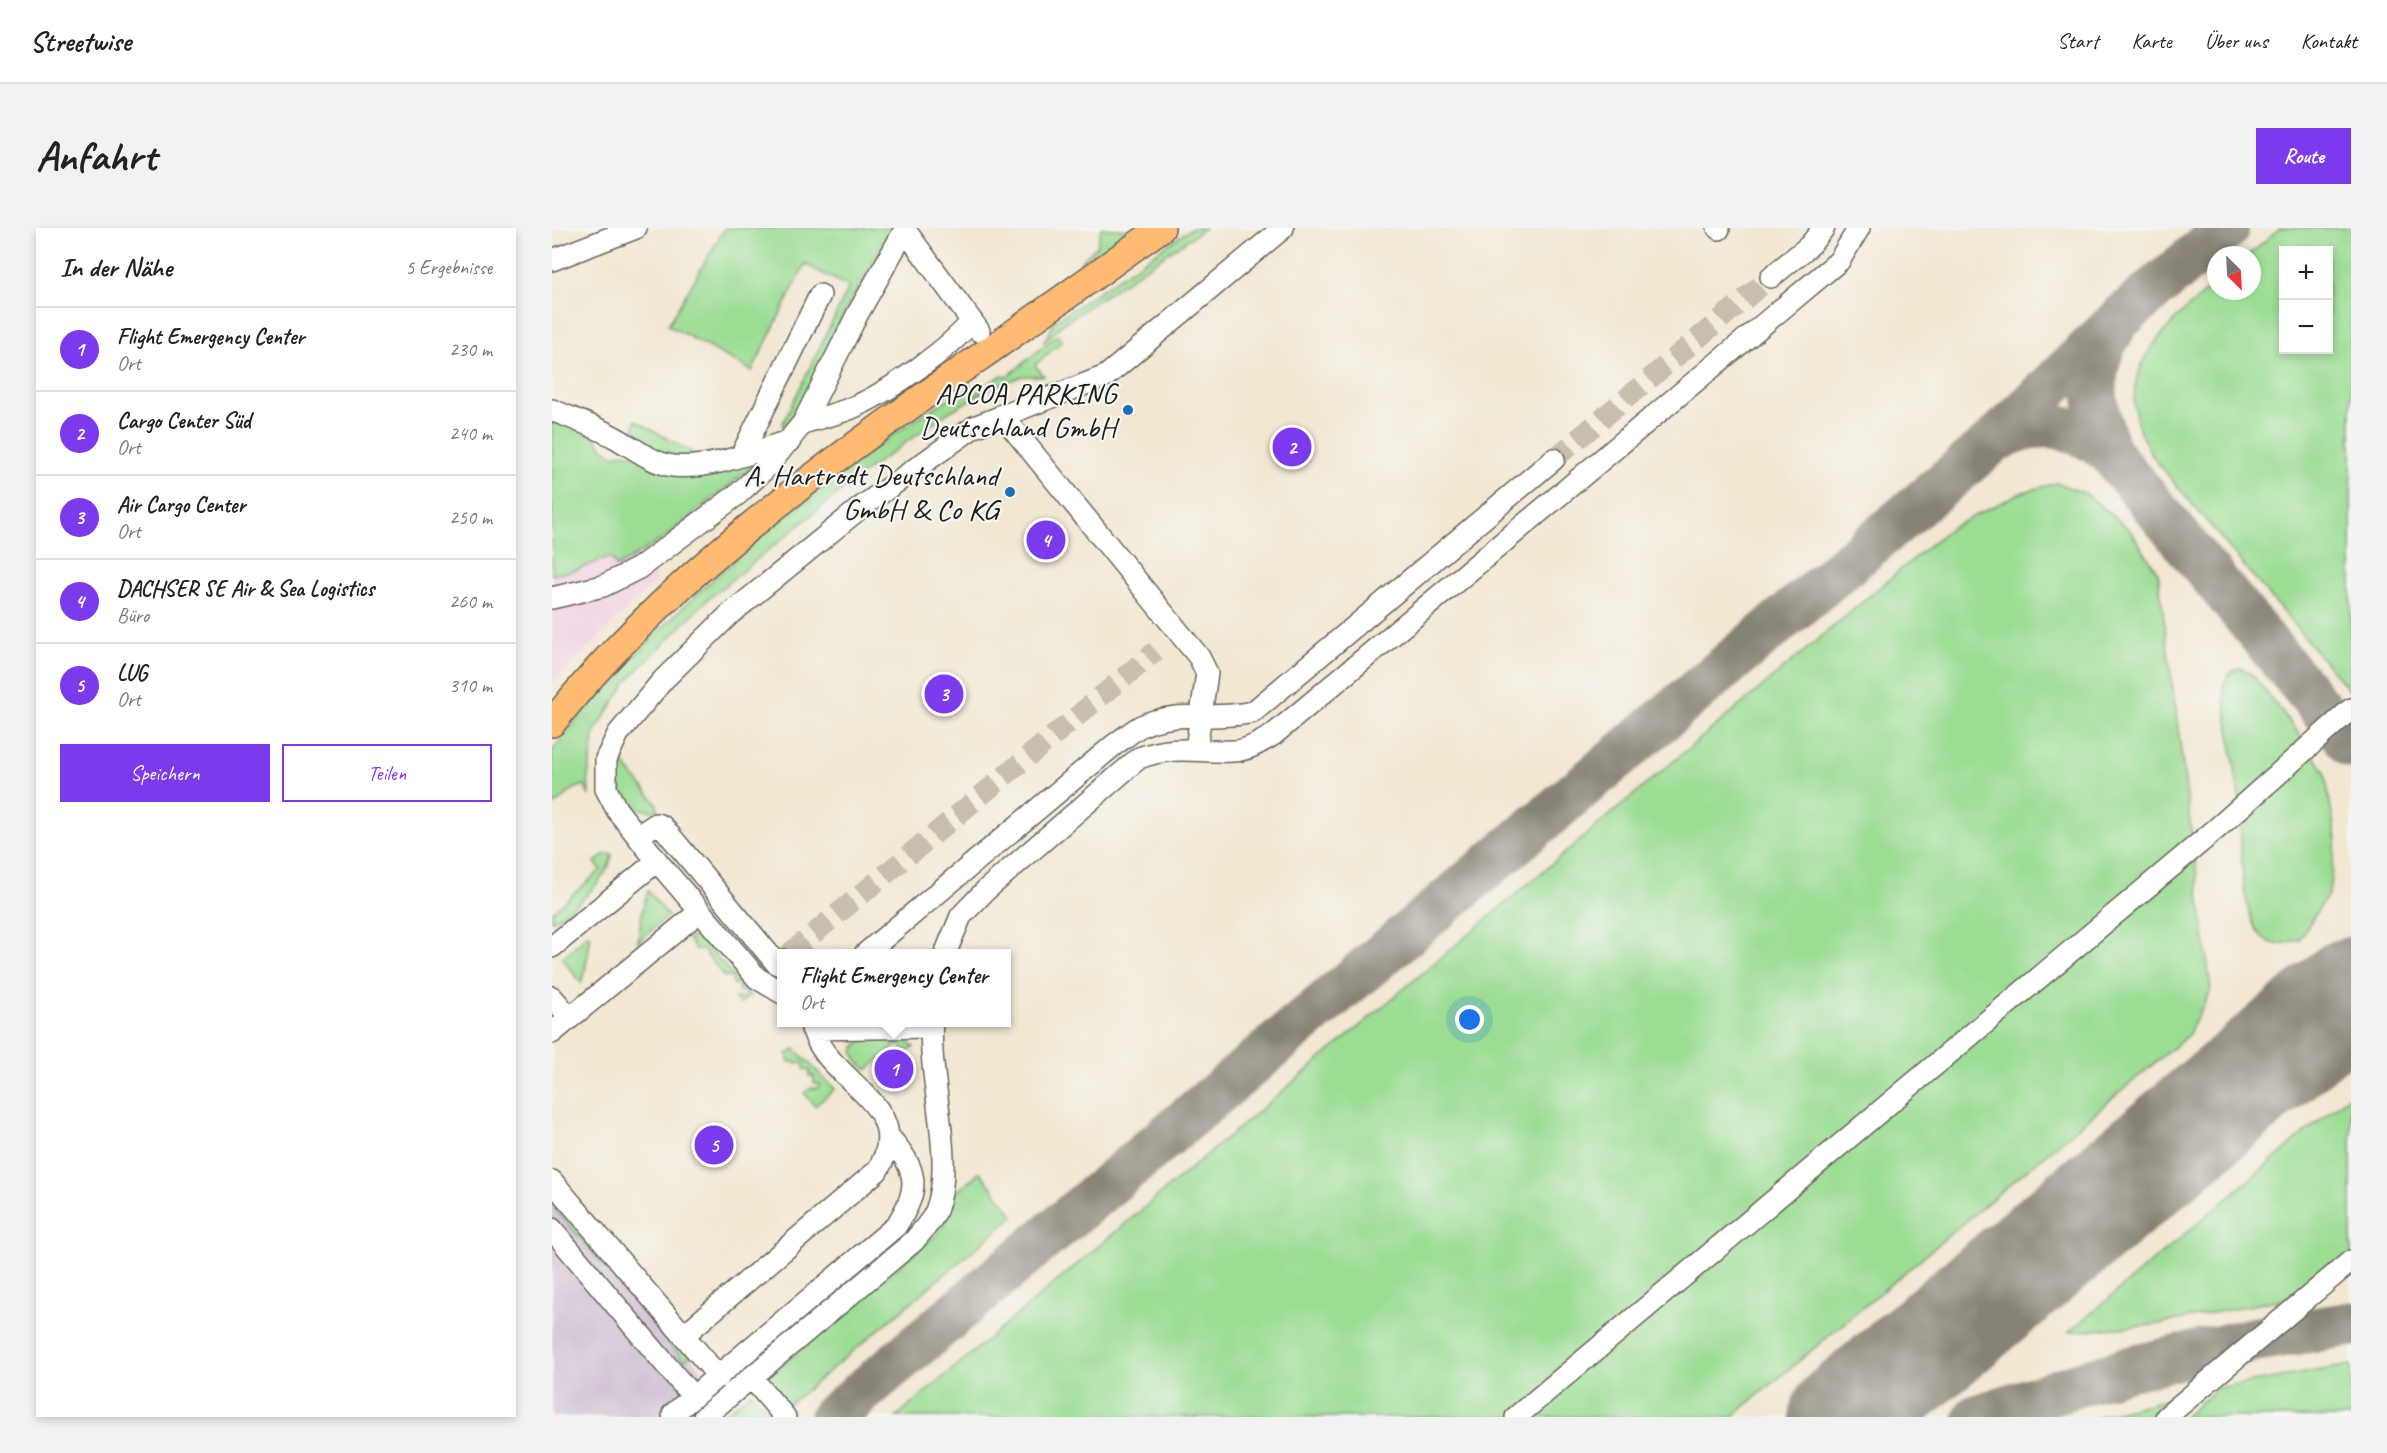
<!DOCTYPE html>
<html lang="de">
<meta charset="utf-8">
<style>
body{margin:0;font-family:Caveat,sans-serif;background:#f2f2f2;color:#222}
.controls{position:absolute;right:18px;top:18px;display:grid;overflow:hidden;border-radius:0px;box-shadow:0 3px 9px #0003}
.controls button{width:54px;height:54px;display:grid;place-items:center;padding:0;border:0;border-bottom:2px solid #e0e0e0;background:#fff;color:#222;font:30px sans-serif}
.compass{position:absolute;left:1655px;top:18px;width:54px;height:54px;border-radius:50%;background:#fff;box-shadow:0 3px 9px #0003;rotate:156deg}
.you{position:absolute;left:918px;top:792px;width:21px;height:21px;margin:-15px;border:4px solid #fff;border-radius:50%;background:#1a73e8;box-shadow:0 0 0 9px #1a73e833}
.badge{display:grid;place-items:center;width:39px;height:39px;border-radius:50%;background:#7c3aed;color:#fff;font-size:20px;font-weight:700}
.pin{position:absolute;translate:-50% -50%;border:3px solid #fff;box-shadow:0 2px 6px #0006}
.popup{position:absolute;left:225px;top:721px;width:234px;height:78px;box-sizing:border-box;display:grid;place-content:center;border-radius:0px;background:#fff;filter:drop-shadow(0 2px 4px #0005);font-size:20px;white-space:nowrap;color:#767676}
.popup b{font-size:22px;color:#222}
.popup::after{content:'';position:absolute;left:50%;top:100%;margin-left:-12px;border:12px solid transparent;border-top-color:#fff}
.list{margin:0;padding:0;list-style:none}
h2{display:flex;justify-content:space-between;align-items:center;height:78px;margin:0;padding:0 24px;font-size:26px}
h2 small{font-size:20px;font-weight:400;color:#767676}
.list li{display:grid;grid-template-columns:39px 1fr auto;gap:18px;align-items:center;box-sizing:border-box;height:84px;padding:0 24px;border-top:2px solid #e0e0e0}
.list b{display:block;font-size:22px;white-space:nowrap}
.list p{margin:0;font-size:20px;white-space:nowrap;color:#767676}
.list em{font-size:20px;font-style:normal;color:#767676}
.actions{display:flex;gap:12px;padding:18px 24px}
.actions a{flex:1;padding:14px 0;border:2px solid #7c3aed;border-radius:0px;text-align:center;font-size:21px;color:#7c3aed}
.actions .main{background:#7c3aed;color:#fff}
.map{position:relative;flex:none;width:1799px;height:1189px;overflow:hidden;border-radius:0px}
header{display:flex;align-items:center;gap:36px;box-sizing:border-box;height:84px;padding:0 30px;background:#fff;border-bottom:2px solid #e0e0e0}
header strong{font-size:28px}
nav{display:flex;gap:33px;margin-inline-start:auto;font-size:21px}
.intro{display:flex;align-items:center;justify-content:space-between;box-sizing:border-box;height:144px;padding:0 36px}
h1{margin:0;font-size:42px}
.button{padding:15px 27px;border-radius:0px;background:#7c3aed;color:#fff;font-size:21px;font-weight:700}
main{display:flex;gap:36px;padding:0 36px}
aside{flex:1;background:#fff;border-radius:0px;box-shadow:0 3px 9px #0003}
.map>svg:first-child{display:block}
.built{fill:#f1d0e3}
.industrial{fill:#cebed1}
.green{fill:#9cdd94;stroke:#5c7c58;stroke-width:1.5;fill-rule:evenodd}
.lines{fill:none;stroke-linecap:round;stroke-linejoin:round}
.taxiway{stroke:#878276;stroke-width:45}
.runway{stroke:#878276;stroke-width:111}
.minor-tunnel{stroke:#c7bead;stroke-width:21;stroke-dasharray:21 10;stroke-linecap:butt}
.minor-casing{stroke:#67635b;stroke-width:24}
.major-casing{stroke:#67635b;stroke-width:30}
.minor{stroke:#fff;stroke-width:21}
.major{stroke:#febb71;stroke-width:27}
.poi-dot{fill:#1f6fb2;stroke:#f6f6f2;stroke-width:2}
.labels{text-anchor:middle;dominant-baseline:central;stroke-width:4.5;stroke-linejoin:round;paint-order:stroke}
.poi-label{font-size:30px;fill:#1c1c1c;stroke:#f6f6f2;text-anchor:end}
</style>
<header>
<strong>Streetwise</strong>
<nav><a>Start</a><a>Karte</a><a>Über uns</a><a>Kontakt</a></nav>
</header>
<div class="intro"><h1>Anfahrt</h1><a class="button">Route</a></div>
<main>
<aside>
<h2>In der Nähe<small>5 Ergebnisse</small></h2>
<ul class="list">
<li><span class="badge">1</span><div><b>Flight Emergency Center</b><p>Ort</p></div><em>230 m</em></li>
<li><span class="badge">2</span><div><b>Cargo Center Süd</b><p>Ort</p></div><em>240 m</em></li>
<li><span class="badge">3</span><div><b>Air Cargo Center</b><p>Ort</p></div><em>250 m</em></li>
<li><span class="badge">4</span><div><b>DACHSER SE Air &amp; Sea Logistics</b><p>Büro</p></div><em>260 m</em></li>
<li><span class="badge">5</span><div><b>LUG</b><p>Ort</p></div><em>310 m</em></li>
</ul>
<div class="actions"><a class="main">Speichern</a><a>Teilen</a></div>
</aside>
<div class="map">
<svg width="1799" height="1189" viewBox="0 0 1799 1189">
<rect width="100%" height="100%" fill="#f6f6f2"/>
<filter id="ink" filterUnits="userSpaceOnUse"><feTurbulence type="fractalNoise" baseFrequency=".0167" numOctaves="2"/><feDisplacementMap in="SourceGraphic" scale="12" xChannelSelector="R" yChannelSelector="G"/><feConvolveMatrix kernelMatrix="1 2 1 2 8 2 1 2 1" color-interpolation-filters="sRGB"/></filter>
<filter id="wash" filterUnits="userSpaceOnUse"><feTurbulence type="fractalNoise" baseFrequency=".008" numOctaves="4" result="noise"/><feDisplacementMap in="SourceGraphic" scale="24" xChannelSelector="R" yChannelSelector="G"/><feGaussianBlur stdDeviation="1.35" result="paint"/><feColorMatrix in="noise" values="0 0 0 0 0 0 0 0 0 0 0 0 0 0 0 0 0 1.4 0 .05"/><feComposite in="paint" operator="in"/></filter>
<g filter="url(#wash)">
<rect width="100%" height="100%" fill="#f2e7d1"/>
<path class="built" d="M 0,209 L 44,227 L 105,352 L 0,455 Z"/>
<path class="industrial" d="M 0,961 L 166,1162 L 134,1189 L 0,1189 Z"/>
<path class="green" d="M 173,0 L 341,0 L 293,83 L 252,175 L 232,200 L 230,197 L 297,59 L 253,36 L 200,143 L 116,97 Z
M 549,0 L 576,2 L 560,21 L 532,39 L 528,34 L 545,18 Z
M 640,0 L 653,0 L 512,95 L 491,115 L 503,93 Z
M 1728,0 L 1799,0 L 1799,465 L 1604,233 C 1550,154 1605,105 1664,55 L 1664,63 L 1700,63 L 1700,27 L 1697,27 ZM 1732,22 L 1776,22 L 1776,122 L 1732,122 Z
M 505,107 L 510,113 L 483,137 L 492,148 L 470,148 L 435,162 L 397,184 L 314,243 L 156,371 L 75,453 L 43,504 L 36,548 L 37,568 L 32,557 L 22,561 L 0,579 L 0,523 C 82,418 178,330 284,249 C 328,216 371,183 420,158 L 423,164 L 450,147 L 456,148 Z
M 0,192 L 41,207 L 51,220 L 63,228 L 69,225 L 81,227 L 195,231 L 200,239 L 109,312 L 65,339 L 58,329 L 24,342 L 0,347 Z
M 83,192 L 144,227 L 144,233 L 120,232 L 81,211 Z
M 1504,255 L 1533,265 L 1578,302 L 1606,345 L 1641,616 L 959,1189 L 344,1189 L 1397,301 L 1468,265 Z
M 1689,440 L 1701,447 L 1754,515 L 1688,576 L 1671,459 C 1675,448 1678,443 1689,440 Z
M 1759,523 L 1773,544 L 1784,612 L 1777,665 L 1747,712 C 1740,713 1731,716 1724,716 C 1685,711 1690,614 1688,584 Z
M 66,535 L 71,535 L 105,576 L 106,583 C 76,583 63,563 66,535 Z
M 1642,623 L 1659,762 L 1636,807 L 1180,1189 L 968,1189 Z
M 60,626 C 58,650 21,682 0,693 L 0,684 L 49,642 L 43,634 L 51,627 Z
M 96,663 L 116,688 L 86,714 L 91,678 Z
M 35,707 L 39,708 L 33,743 L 29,755 L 10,730 Z
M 141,708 L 149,710 L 198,768 L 188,776 L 183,770 L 192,770 L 193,764 L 186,763 L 187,757 L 181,756 L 180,749 L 170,748 L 170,745 L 150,721 L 143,721 L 136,711 Z
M 346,807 L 362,819 L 355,824 L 346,816 L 315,842 L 305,833 L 301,823 C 310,805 329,808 346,807 Z
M 243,821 L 283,861 L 263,878 L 252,865 L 259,860 L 266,860 L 267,856 L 262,855 L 262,848 L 257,848 L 258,842 L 252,841 L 252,835 L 237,834 L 235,826 Z
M 1799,866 L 1799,1027 L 1750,1067 L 1601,1097 L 1517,1104 Z
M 428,944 L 462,988 L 232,1181 L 213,1156 L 215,1150 L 383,1008 L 392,995 L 401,967 Z
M 0,963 L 138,1128 L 132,1133 L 0,977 Z
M 1799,1137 L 1799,1189 L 1632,1189 L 1665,1160 Z
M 199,1164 L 222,1189 L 169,1189 Z
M 1640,1165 L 1612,1189 L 1545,1189 Z"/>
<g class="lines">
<path class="taxiway" d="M 1447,211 C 1485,188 1524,197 1557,224 L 1799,517
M 1557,224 C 1542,181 1533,141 1561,101
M 1734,820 L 1768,785 L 1799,731
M 280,1189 L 1441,214 L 1571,88 L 1675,0
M 1424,1189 L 1568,1143 L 1704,1111 L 1799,1096"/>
<path class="runway" d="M 1293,1189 L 1799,765"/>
</g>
</g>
<g filter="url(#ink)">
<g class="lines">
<path class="minor-tunnel" d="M 1002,231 L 1219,49
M 237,726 L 604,423"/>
<g class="minor-casing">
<path id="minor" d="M 1166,0 L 1167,1
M 353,2 L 427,103
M 0,32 L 84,0
M 1219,49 L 1257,18 L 1272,0
M 0,182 C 21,191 43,198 64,210 C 82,220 100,235 121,238 C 160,242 201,223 238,213
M 450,187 L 647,429 L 655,445 L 644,521
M 251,195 C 269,189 288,186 304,178 C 338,163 397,121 420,93
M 190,226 L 268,67
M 0,370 L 51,358 L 87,340 L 186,266 L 215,239 L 251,195 L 305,87 L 354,0
M 86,608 L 104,596 L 110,598 L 225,736 L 230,732
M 105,633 L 65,582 L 54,561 L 54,531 L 66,506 L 111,452 L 177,387 L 308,280 L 422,199 L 554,148 L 731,0
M 0,719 L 105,633 L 205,750 L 230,765
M 313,726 L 562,517 C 571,511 580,503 589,498 C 624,481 665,493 701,484 L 1002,231
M 393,726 L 409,688 L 434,662 L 587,530 C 626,516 643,525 681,523 C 695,523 709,514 721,507 L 1287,33 L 1307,0
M 0,769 L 18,790 L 147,684
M 260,801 L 380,799
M 0,805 L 18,790
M 0,953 L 167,1149
M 0,1001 L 141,1169 L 344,998 C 369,960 366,942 337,909
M 132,1107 L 325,943 C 369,875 268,853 259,794
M 199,1149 L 233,1189
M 124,1189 L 121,1186 L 141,1169
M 152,1189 L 362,1013 C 369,1004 380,993 384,983 C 404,933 375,848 380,794
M 964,1189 L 1663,602 L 1799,481
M 1614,1189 L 1799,1033"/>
</g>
<g class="major-casing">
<path id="major" d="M 0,495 C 116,348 273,237 425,131 C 487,88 548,44 609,0"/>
</g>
<use href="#minor" class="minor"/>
<use href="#major" class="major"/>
</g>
</g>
<g class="poi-dot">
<circle cx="576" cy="182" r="6"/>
<circle cx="458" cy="264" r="6"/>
</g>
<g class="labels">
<g class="poi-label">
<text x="564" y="165">APCOA PARKING<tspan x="564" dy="34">Deutschland GmbH</tspan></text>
<text x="446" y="247">A. Hartrodt Deutschland<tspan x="446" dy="34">GmbH &amp; Co KG</tspan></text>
</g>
</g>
</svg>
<div class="controls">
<button>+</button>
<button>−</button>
</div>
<svg class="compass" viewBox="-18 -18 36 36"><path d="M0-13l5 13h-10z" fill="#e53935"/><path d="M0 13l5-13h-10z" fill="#767676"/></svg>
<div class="you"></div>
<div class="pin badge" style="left:342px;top:841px">1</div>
<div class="popup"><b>Flight Emergency Center</b>Ort</div>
<div class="pin badge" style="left:740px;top:219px">2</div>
<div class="pin badge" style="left:392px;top:466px">3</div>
<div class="pin badge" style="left:494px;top:312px">4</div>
<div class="pin badge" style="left:162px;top:917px">5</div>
</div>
</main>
